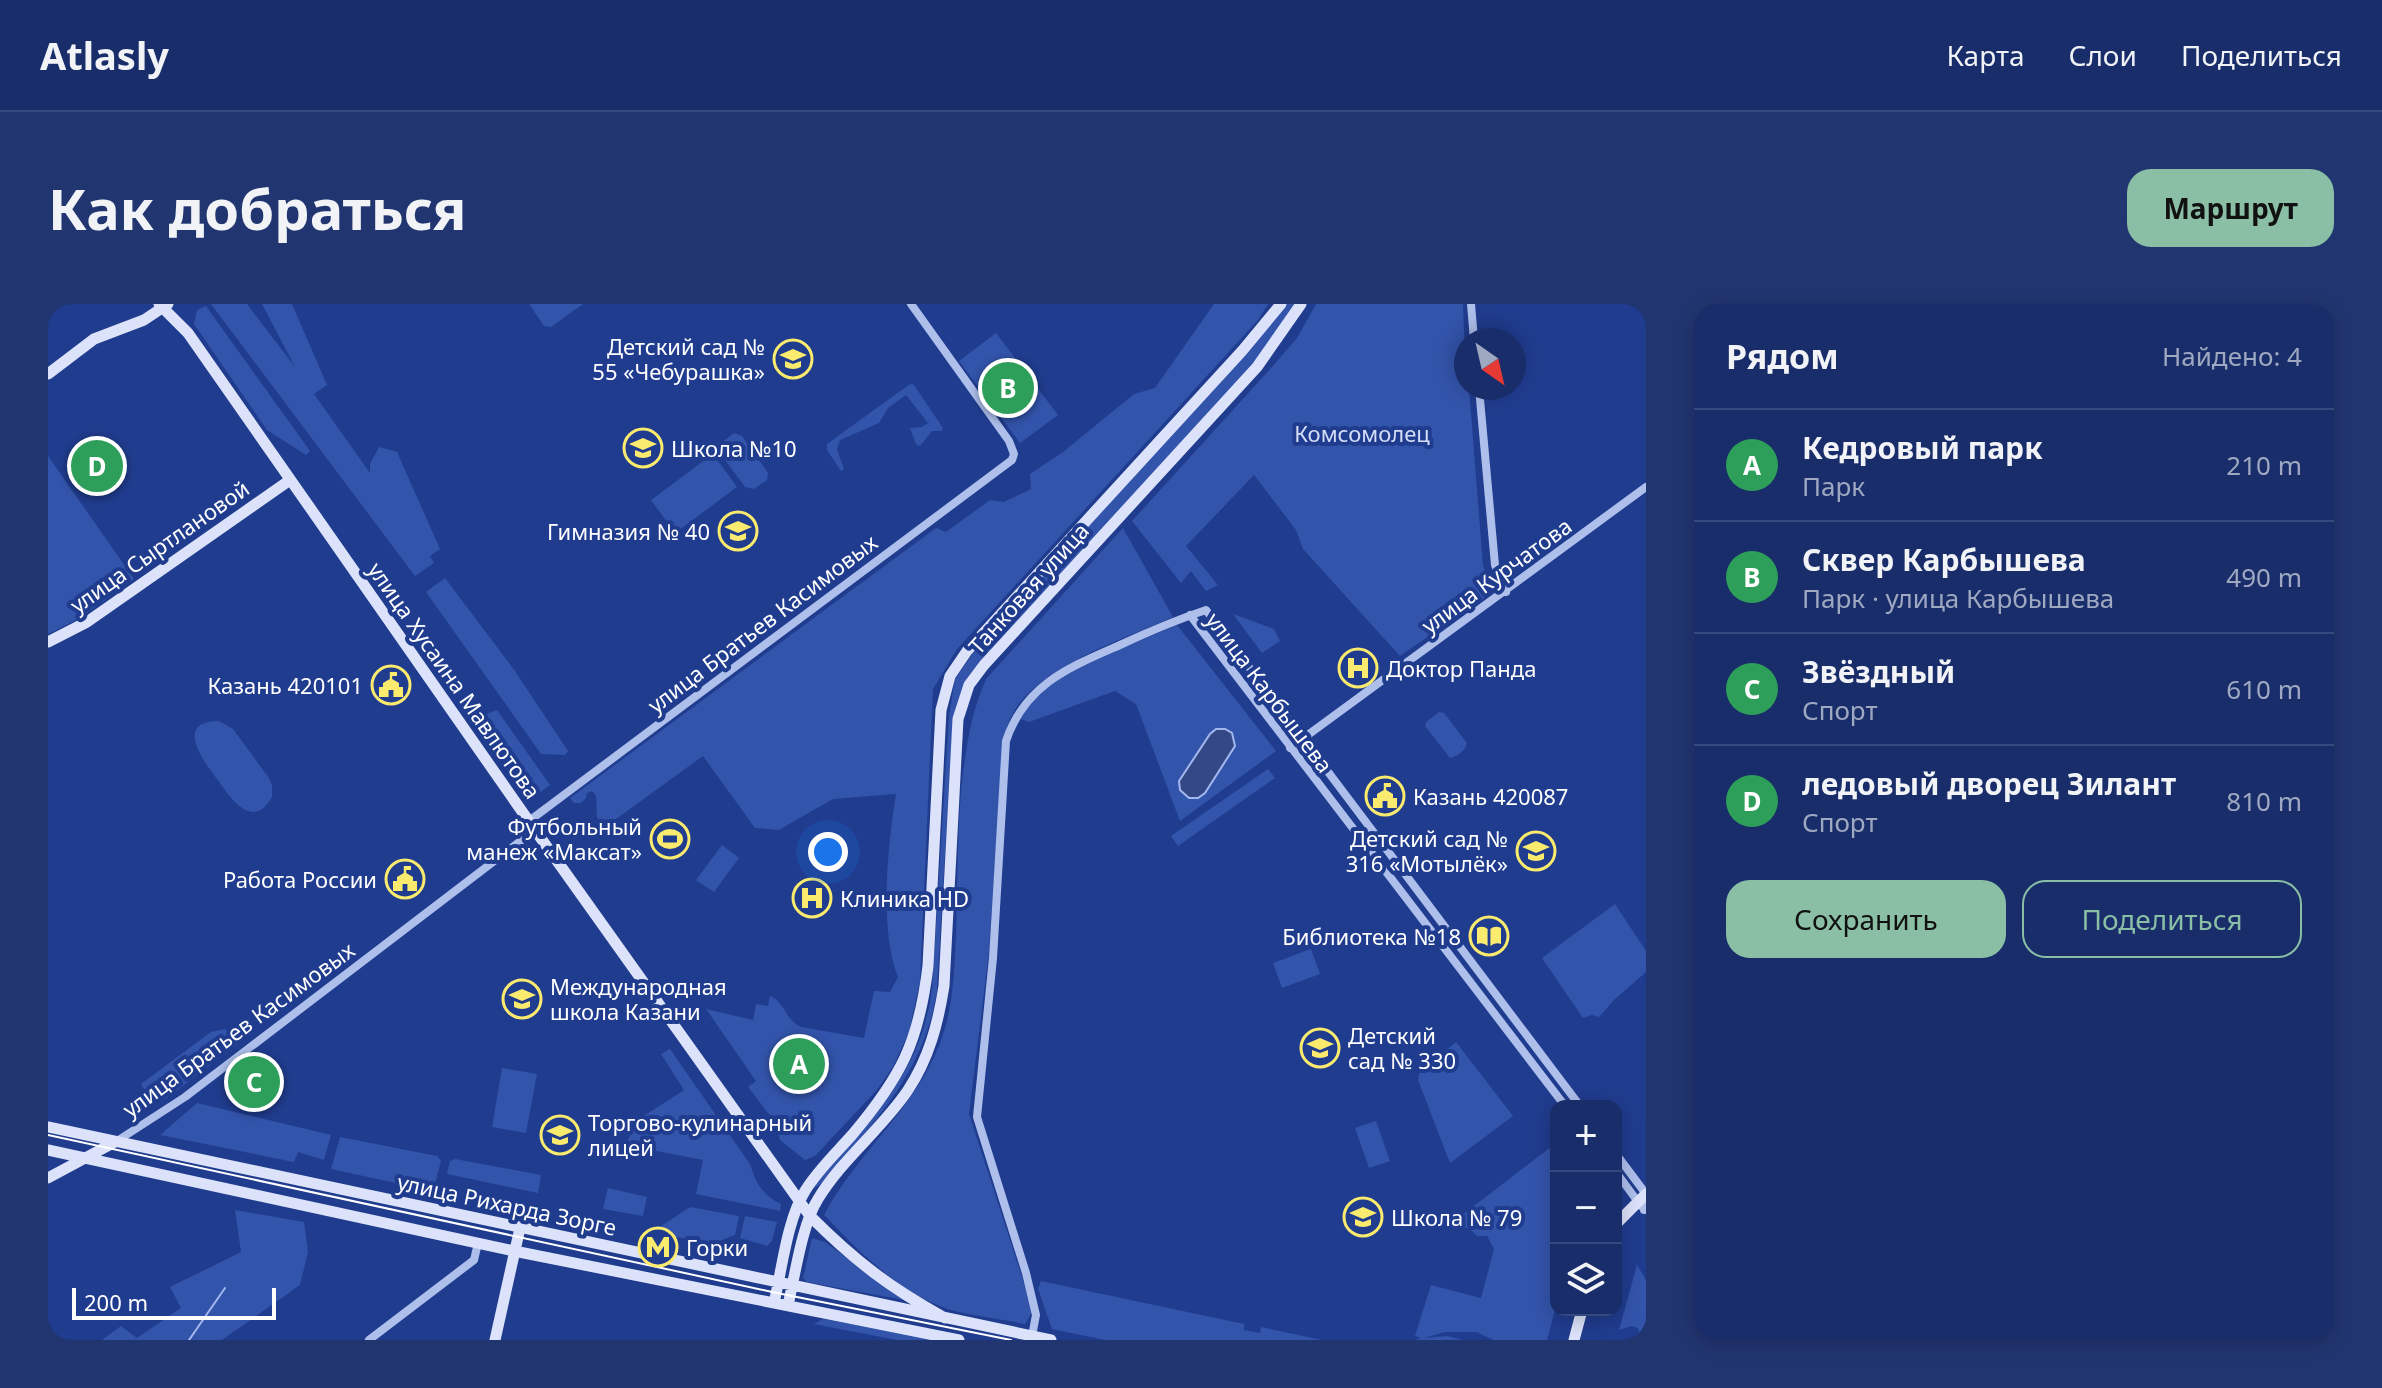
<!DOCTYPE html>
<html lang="ru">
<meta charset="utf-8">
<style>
body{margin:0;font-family:"Noto Sans",sans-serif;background:#213570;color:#f1f3f6}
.controls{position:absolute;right:24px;bottom:24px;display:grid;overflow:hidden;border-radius:16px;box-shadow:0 4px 20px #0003}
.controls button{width:72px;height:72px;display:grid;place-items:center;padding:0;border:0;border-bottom:2px solid #36497e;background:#182d6a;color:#f1f3f6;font:40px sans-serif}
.compass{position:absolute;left:1406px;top:24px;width:72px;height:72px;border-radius:50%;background:#182d6a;box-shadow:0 4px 20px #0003;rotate:146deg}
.scale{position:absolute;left:24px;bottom:20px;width:204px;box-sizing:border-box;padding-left:8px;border:4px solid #fff;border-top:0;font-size:22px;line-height:28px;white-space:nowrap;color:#fff;-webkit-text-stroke:6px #203c8e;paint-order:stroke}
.you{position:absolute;left:780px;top:548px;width:28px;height:28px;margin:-20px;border:6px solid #fff;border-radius:50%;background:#1a73e8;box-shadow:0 0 0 12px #1a73e833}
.badge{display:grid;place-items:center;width:52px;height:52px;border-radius:50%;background:#8abfa5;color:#fff;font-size:26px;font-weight:700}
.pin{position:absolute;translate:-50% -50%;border:4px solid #fff;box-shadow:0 2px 8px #0006}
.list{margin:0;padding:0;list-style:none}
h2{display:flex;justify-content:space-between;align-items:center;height:104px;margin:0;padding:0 32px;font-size:34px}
h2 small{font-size:26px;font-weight:400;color:#9fa8c1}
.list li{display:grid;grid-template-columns:52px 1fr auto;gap:24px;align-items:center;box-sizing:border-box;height:112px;padding:0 32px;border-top:2px solid #36497e}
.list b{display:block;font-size:30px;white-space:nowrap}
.list p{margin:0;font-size:26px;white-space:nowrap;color:#9fa8c1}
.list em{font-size:26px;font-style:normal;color:#9fa8c1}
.actions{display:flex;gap:16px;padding:24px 32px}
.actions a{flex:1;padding:18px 0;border:2px solid #8abfa5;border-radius:24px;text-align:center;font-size:28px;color:#8abfa5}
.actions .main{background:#8abfa5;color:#111}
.icon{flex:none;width:44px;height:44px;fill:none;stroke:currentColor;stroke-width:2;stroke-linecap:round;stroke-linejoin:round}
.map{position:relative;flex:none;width:1598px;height:1036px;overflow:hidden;border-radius:24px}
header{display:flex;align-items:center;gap:48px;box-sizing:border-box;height:112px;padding:0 40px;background:#182d6a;border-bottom:2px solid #36497e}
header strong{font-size:38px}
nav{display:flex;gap:44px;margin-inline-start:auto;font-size:28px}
.intro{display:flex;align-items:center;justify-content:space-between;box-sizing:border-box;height:192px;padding:0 48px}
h1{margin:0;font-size:56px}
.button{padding:20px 36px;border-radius:24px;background:#8abfa5;color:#111;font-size:28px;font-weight:700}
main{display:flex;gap:48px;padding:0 48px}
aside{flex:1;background:#182d6a;border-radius:24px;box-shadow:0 4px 20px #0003}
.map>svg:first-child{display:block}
.green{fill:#3354ab}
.water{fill:#344885;stroke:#a2b7ee;stroke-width:2}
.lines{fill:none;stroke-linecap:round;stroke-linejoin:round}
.stream{stroke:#a2b7ee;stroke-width:2}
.street{stroke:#aebfec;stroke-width:8}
.secondary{stroke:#dbe2f9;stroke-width:11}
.tram{stroke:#fff;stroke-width:2}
.labels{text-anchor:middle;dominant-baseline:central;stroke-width:8;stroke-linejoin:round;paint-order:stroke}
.poi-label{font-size:22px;fill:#fff;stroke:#203c8e;text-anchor:start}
.park-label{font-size:22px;fill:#d4def9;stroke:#203c8e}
.street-label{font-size:22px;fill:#fff;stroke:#203c8e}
</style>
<header>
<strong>Atlasly</strong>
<nav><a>Карта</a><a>Слои</a><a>Поделиться</a></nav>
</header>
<div class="intro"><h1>Как добраться</h1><a class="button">Маршрут</a></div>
<main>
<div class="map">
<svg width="1598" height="1036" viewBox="0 0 1598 1036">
<rect width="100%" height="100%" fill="#203c8e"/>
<path class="green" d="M 163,0 L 199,0 L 247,63 L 214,0 L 244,0 L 279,81 L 266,90 L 322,169 L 322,160 L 331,143 L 349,148 L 392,245 L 382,252 L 386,259 L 367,272 Z
M 481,0 L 535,0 L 503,23 L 496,22 Z
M 1166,0 L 1220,0 L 1210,16 L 909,345 L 885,385 L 872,677 L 861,728 L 845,763 L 828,787 L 767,852 L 757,856 L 732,836 L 727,818 L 700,783 L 708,777 L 658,705 L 705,716 L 708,700 L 720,702 L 722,692 C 737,698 737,716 753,723 L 816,734 L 826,687 L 842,688 L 850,673 C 831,627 840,539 848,490 L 785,495 L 731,526 L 707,524 L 655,452 L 561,520 L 549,514 L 548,492 L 544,487 L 539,489 L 538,494 L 533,499 L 526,499 L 522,494 L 888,224 L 898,228 L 942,196 L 956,198 L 983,185 L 982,170 L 1015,148 L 1086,90 L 1107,84 Z
M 1237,0 L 1247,0 L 1205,61 L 933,358 L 905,413 L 889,686 C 876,771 825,819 772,881 L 766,884 C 773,867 792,851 805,836 C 847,787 875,751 884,685 L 901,412 L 907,375 L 924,351 Z
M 1268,0 L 1415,0 L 1418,84 L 1421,84 L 1435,262 L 1446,287 L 1352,352 L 1255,245 L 1248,226 L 1206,171 L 1138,242 L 1170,281 L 1158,287 L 1143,267 L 1133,279 L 1084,217 L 1224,63 L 1249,34 Z
M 158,2 L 262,147 L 258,151 L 219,126 L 146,20 L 149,6 Z
M 948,29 L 1010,111 L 972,139 L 911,57 Z
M 862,80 L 866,81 L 895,124 L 894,127 L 884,127 L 872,142 L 868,140 L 862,124 L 874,123 L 880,119 L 858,91 L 840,104 L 831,119 L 792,136 L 789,145 L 796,165 L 793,167 L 779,146 L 779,140 Z
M 686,129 L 694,132 L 720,169 L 719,176 L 706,185 L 697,183 L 672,149 L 672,140 Z
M 665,150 L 689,183 L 627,229 L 603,196 Z
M 0,152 L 86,275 L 32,314 L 0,330 Z
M 1075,224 L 1125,313 C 1078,334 986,364 963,413 C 959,420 958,429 955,437 L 941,648 L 921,810 L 985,1007 L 977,1020 C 951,1014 916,1012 892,1002 C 846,984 810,946 776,911 C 811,845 876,798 897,724 C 906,694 906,663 908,633 C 911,553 906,447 938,375 Z
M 397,274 L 467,367 L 520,447 L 517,451 L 493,450 L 378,288 Z
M 1185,310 L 1226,325 L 1232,337 L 1214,349 Z
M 1129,321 L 1228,447 L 1132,517 L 1088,400 L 1067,387 L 981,418 L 972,415 C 1004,362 1078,344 1129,321 Z
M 449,406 L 502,481 L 480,497 L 426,421 L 438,410 Z
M 1391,408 L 1396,409 L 1419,439 C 1417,447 1410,452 1402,454 L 1377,422 L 1378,418 Z
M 171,417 L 185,425 L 221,474 L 224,481 L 224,493 C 204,528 182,493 169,475 C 156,458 125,417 171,417 Z
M 1220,465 L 1227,474 L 1130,542 L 1123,532 Z
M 674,541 L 691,554 L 666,588 L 648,576 Z
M 1567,600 L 1598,647 L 1598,668 L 1566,696 L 1551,713 L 1544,711 L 1535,714 L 1494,654 Z
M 1263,645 L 1272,670 L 1234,684 L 1225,659 Z
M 177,725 L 190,740 L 120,793 L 113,797 L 104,798 L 93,780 L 163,728 Z
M 1408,738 L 1465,812 L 1402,859 L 1370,776 L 1371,770 Z
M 622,745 L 702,860 C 708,879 714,891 733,900 L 732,907 L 648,890 L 655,856 L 578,841 L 588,817 L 636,786 L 613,750 Z
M 454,764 L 489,770 L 478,829 L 444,823 Z
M 149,799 L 283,831 L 276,856 L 250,848 L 246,858 L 112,831 Z
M 1328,817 L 1342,857 L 1321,864 L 1307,824 Z
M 292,833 L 389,852 L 393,857 L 385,887 L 283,865 Z
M 1508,839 L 1508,1002 L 1499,1036 L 1446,1036 L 1428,1028 L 1397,1028 L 1376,1034 L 1399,1032 L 1415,1036 L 1367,1036 L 1373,1034 L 1367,1032 L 1383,981 L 1433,994 L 1446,945 L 1439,932 L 1429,932 L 1421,924 L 1408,924 L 1405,918 Z
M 407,855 L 493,871 L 490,889 L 399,870 L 402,857 Z
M 560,884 L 599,893 L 595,912 L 555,905 Z
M 642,903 L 691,912 L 687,931 L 663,940 L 604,928 Z
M 187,906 L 256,918 L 260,948 L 252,981 L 174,1036 L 54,1036 L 73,1022 L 89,1034 L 133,1004 L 122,983 L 193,948 Z
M 697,912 L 729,918 L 724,937 L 719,942 L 692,934 Z
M 764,934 L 777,938 L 856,996 L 759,978 L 755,974 Z
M 1589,961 L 1598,976 L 1598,1036 L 1593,1036 L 1590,1024 L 1583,1022 L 1571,1026 Z
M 993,977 L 1196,1020 L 1196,1026 L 1212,1029 L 1213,1023 L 1274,1036 L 1057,1036 L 1004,1025 L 990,985 Z
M 775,1015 L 890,1036 L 849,1036 L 766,1020 Z"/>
<path class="water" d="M 1168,425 L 1177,425 L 1184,429 L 1187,442 L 1157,489 L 1150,494 L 1141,494 L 1132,486 L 1131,477 L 1162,430 Z"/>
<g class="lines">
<path class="stream" d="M 141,1036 L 177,984"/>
<path class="street" d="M 1423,0 L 1426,36
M 1431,84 L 1447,261 L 1458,288
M 1142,311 L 1517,802
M 1242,444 L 1598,183
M 481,517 L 964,156 L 966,150 L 961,137 L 863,0
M 69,837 L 137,793 L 487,526
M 1568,850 L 1598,890 L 1596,906
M 1568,868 L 1593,902
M 984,1032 L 988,1011 L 978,969 L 929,813 L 945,654 L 958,437 C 977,380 1022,363 1072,341 C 1100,328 1128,316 1158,306 L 1532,802
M 321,1036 L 426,956 L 430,939"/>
<path class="secondary" d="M 111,0 L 140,29 L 487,526 L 762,912 C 807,957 841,983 897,1014
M 0,70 L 46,35 L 96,16 L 120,0
M 0,338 L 39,318 L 242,176
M 0,823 L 1003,1036
M 0,846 L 466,947 L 911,1036
M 0,874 L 67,838
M 1568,920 L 1598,890
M 726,999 C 734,965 739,916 757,887 C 769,867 788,849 804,831 C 853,773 871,738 880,662 L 893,406 L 902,372 L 919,347 L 1194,47 L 1233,0
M 740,1001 C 747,972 754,920 770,895 C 794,855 834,825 860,786 C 881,754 890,720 896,682 L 910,415 L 921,381 L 936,361 L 1209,63 L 1253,0
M 447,1036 L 472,924
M 1526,1036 L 1534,1006"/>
<path class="tram" d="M 0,831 L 729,989 L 963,1036"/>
</g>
<defs>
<g id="school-ring" transform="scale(2)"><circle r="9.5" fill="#203c8e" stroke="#faeb6f" stroke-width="1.5"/><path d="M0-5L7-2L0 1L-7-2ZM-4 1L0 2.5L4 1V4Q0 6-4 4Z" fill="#faeb6f"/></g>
<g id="hospital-ring" transform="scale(2)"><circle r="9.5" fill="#203c8e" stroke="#faeb6f" stroke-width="1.5"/><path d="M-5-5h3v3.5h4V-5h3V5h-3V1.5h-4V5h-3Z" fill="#faeb6f"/></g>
<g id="civic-ring" transform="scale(2)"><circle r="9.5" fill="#203c8e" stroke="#faeb6f" stroke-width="1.5"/><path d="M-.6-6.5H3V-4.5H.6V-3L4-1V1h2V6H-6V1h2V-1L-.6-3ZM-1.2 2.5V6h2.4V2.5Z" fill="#faeb6f"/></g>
<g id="stadium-ring" transform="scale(2)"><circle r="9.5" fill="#203c8e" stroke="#faeb6f" stroke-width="1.5"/><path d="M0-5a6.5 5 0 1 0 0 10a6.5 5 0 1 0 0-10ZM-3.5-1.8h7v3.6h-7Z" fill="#faeb6f"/></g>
<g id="library-ring" transform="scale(2)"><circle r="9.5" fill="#203c8e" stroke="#faeb6f" stroke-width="1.5"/><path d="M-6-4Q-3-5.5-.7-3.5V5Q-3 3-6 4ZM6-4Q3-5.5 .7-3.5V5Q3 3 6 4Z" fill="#faeb6f"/></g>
<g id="university-ring" transform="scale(2)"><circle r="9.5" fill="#203c8e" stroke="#faeb6f" stroke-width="1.5"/><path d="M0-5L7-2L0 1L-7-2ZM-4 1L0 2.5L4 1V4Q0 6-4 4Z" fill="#faeb6f"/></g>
<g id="metro-ring" transform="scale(2)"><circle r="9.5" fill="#203c8e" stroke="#faeb6f" stroke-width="1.5"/><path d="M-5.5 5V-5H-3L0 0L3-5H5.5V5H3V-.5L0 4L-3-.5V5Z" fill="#faeb6f"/></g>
</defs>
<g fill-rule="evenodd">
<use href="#school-ring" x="745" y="55"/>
<use href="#school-ring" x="595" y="144"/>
<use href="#school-ring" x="690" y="227"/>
<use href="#hospital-ring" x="1310" y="364"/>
<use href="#civic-ring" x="343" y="381"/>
<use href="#civic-ring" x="1337" y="492"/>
<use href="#stadium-ring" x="622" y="535"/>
<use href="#school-ring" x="1488" y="547"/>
<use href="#civic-ring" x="357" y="575"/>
<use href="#hospital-ring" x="764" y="594"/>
<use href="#library-ring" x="1441" y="632"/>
<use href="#school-ring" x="474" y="695"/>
<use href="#school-ring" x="1272" y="744"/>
<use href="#university-ring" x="512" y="831"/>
<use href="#school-ring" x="1315" y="913"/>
<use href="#metro-ring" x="610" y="943"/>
</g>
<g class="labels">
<g class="poi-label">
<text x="717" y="42" text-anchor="end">Детский сад №<tspan x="717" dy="25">55 «Чебурашка»</tspan></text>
<text x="623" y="144">Школа №10</text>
<text x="662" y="227" text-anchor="end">Гимназия № 40</text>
<text x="1338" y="364">Доктор Панда</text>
<text x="315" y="381" text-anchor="end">Казань 420101</text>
<text x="1365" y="492">Казань 420087</text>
<text x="594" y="522" text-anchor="end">Футбольный<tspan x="594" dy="25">манеж «Максат»</tspan></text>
<text x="1460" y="534" text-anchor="end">Детский сад №<tspan x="1460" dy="25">316 «Мотылёк»</tspan></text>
<text x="329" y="575" text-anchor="end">Работа России</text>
<text x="792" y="594">Клиника HD</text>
<text x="1413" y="632" text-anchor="end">Библиотека №18</text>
<text x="502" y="682">Международная<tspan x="502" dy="25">школа Казани</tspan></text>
<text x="1300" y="731">Детский<tspan x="1300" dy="25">сад № 330</tspan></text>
<text x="540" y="818">Торгово-кулинарный<tspan x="540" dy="25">лицей</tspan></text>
<text x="1343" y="913">Школа № 79</text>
<text x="638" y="943">Горки</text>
</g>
<g class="park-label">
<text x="1314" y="129">Комсомолец</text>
</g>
<g class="street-label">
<text transform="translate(111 242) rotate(-35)">улица Сыртлановой</text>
<text transform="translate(1448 271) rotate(-36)">улица Курчатова</text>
<text transform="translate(980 284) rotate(-48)">Танковая улица</text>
<text transform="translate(714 319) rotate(-37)">улица Братьев Касимовых</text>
<text transform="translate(407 376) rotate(55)">улица Хусаина Мавлютова</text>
<text transform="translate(1222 388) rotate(53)">улица Карбышева</text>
<text transform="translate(190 725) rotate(-36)">улица Братьев Касимовых</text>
<text transform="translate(459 900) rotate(12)">улица Рихарда Зорге</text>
</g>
</g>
</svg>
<div class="controls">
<button>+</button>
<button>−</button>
<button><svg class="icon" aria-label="layers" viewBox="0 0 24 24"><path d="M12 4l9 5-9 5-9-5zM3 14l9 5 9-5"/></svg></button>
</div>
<svg class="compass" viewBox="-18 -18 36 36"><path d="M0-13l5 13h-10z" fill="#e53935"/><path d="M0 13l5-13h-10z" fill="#9fa8c1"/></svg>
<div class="scale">200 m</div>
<div class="you"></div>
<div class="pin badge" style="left:751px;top:760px;background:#2e9e5b">A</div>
<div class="pin badge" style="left:960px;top:84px;background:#2e9e5b">B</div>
<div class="pin badge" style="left:206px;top:778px;background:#2e9e5b">C</div>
<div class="pin badge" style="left:49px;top:162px;background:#2e9e5b">D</div>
</div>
<aside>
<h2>Рядом<small>Найдено: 4</small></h2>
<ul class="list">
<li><span class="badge" style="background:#2e9e5b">A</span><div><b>Кедровый парк</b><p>Парк</p></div><em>210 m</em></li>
<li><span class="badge" style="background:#2e9e5b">B</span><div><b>Сквер Карбышева</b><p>Парк · улица Карбышева</p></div><em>490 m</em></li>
<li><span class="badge" style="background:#2e9e5b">C</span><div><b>Звёздный</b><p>Спорт</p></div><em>610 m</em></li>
<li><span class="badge" style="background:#2e9e5b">D</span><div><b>ледовый дворец Зилант</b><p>Спорт</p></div><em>810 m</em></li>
</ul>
<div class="actions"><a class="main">Сохранить</a><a>Поделиться</a></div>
</aside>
</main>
